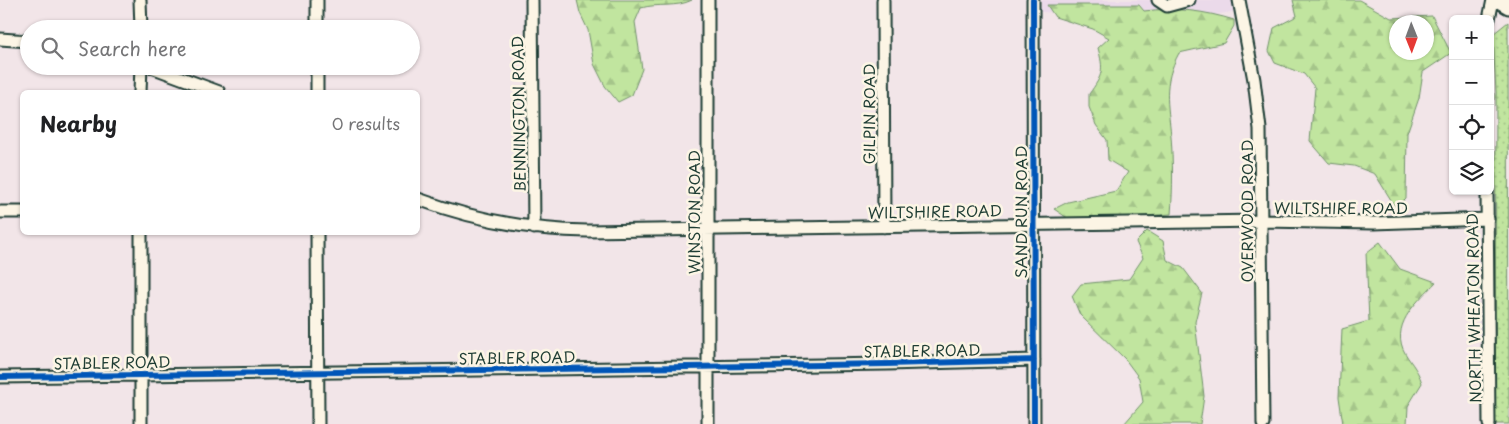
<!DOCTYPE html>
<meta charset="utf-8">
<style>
body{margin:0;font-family:"Playpen Sans",sans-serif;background:#f6f6f6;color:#202124}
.controls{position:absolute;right:15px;top:15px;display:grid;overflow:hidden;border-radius:8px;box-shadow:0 1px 4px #0004}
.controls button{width:45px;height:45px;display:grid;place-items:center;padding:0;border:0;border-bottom:1px solid #e0e0e0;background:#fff;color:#202124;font:25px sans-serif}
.compass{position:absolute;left:1389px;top:15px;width:45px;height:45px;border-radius:50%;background:#fff;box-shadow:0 1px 4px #0004;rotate:179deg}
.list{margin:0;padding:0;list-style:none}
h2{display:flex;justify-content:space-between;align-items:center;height:65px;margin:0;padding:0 20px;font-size:21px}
h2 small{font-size:16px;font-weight:400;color:#757577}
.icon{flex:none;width:28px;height:28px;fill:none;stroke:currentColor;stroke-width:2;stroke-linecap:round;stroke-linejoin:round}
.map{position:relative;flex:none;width:1509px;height:424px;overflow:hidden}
.search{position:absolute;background:#fff;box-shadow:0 1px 4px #0004;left:20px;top:20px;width:400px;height:55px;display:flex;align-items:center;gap:12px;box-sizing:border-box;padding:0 18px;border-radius:28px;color:#757577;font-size:19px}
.panel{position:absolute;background:#fff;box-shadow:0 1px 4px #0004;left:20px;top:90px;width:400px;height:145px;border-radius:8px}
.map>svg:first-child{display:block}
.built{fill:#ebdaea}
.grass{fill:url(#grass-dots);stroke:#70916a}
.forest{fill:url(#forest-firs);stroke:#70916a;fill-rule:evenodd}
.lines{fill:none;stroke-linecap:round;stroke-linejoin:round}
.minor-casing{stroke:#1f3d34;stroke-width:15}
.major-casing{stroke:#1f3d34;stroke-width:19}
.minor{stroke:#fcf5e5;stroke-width:11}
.major{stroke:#fcf5e5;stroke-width:15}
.cycleway-casing{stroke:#fcf5e5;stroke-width:9}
.cycleway{stroke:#0057b8;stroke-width:6}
.labels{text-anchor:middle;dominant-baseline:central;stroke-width:5;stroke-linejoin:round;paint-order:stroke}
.street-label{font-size:15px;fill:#1f3d34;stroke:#fcf5e5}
</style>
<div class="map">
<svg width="1509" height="424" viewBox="0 0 1509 424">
<defs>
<pattern id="grass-dots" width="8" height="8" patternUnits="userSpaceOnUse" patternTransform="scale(1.25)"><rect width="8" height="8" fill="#c1e59f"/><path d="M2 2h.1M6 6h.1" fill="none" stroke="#a5c58a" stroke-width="1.8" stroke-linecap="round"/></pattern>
<pattern id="forest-firs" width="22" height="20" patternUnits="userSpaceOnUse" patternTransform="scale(1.25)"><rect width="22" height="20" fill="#c1e59f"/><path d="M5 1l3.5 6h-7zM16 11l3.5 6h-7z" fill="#a5c58a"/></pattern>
</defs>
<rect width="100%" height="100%" fill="#f2e5e8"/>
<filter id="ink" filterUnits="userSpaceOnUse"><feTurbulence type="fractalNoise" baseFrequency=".02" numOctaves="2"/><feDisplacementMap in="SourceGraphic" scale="10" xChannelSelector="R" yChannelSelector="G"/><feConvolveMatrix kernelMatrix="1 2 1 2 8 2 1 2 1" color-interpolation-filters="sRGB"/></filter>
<g filter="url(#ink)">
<path class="built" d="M 1041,0 L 1234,0 L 1237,11 L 1141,28 L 1134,16 L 1041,12 Z"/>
<path class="grass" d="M 1508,22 L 1509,424 L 1495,424 L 1496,93 L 1493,34 Z"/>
<path class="forest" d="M 577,0 L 692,0 C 677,8 657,3 641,8 L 635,22 L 642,69 L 632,95 L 618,102 L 605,86 L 594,64 L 588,30 L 580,13 Z
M 1293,0 L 1359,0 L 1391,18 L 1432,16 L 1451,53 L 1423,72 L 1419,98 L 1407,133 L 1406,198 L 1396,208 L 1375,174 L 1354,166 L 1329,163 L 1310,141 L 1315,88 L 1304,74 L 1275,63 L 1269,51 L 1274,28 L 1297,16 ZM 1426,22 L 1426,52 L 1396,52 L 1396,22 Z
M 1047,5 L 1139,5 L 1144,11 C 1175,7 1205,11 1234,20 L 1234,26 L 1224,43 L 1179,53 C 1162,85 1168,102 1171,136 C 1173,162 1173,188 1171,214 L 1093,220 L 1069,219 L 1054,209 L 1068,202 L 1116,191 L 1128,172 L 1108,160 L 1107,140 L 1096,125 L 1089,107 L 1089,94 C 1103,75 1104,70 1098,48 L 1109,38 L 1093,29 L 1055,17 Z
M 1147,231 L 1163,241 L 1167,260 L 1183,268 L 1202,293 L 1195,322 L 1204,396 L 1200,424 L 1124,424 L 1143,402 L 1139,378 L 1125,359 L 1080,315 L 1072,296 L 1081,284 L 1129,279 L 1143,258 L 1136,242 Z
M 1380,242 L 1400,269 L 1436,282 C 1419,300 1392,322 1403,349 C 1409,362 1417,367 1422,383 L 1408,406 L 1407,424 L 1343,424 L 1339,397 L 1342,329 L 1369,321 L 1366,253 Z"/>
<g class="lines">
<g class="minor-casing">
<path id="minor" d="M 140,0 L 141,29
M 317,0 L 317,29
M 532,0 L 534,228
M 708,0 L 708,424
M 883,0 L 884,227
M 1033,0 L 1034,424
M 1158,0 L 1167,6 L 1189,0
M 1239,0 L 1254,80 L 1260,129 L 1263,424
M 1489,19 L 1493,0
M 0,39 L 29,41
M 149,66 L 219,92
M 317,66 L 317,92
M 140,92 L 141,66
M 1487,191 L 1489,424
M 418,199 C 472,219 529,230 587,231 L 1261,221 L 1374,223 L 1488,219
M 0,212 L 22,212
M 317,232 L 318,424
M 0,377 L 887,364 L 1034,360
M 141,424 L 141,232"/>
</g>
<g class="major-casing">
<path id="major" d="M 1499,0 L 1509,6"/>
</g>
<use href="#minor" class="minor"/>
<use href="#major" class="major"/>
<g class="cycleway-casing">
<path id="cycleway" d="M 1033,0 L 1034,424
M 0,377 L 887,364 L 1034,360"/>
</g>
<use href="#cycleway" class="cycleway"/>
</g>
</g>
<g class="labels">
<g class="street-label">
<text transform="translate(518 114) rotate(-91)">BENNINGTON ROAD</text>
<text transform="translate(868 114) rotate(-90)">GILPIN ROAD</text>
<text x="1341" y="207">WILTSHIRE ROAD</text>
<text transform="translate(935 211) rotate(-1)">WILTSHIRE ROAD</text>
<text transform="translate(1246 211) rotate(-90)">OVERWOOD ROAD</text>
<text transform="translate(693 212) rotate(-90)">WINSTON ROAD</text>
<text transform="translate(1020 212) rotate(-90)">SAND RUN ROAD</text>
<text transform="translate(1473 308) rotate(-91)">NORTH WHEATON ROAD</text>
<text transform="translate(922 350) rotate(-1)">STABLER ROAD</text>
<text transform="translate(517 357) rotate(-1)">STABLER ROAD</text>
<text transform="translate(112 362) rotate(-1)">STABLER ROAD</text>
</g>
</g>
</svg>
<div class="controls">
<button>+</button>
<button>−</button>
<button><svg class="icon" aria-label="locate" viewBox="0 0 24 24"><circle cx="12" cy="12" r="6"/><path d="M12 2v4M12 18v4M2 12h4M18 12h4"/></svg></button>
<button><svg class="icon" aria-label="layers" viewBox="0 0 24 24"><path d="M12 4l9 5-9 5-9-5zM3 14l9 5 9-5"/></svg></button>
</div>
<svg class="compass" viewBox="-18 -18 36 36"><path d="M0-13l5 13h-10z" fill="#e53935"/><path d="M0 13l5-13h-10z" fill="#757577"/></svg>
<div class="search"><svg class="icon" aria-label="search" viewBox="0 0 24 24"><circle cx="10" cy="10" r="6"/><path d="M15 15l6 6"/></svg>Search here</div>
<section class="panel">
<h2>Nearby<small>0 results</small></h2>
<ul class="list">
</ul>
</section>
</div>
